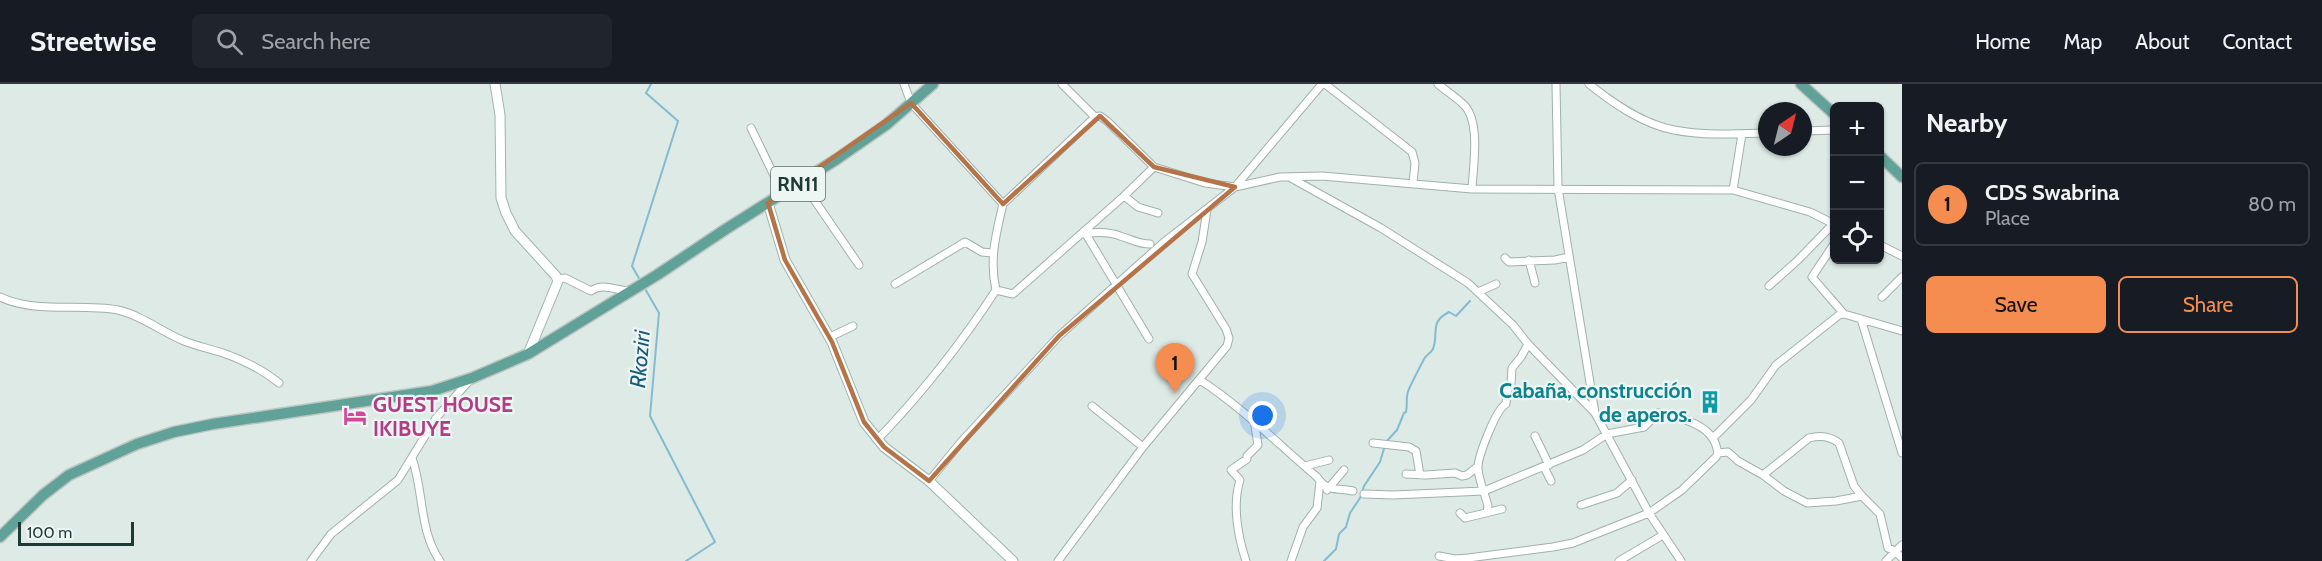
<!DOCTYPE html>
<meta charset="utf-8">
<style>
body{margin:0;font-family:Cabin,sans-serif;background:#20242c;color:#f1f3f6}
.controls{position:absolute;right:18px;top:18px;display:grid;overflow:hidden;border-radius:9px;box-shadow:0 2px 4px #0004}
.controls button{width:54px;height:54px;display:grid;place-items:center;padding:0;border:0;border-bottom:2px solid #363941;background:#171b24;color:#f1f3f6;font:30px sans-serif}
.compass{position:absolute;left:1758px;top:18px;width:54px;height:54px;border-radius:50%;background:#171b24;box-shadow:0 2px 4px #0004;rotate:35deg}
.scale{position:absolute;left:18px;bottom:15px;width:116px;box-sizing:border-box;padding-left:6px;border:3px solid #1f3935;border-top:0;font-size:16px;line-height:21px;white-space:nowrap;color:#1f3935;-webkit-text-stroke:4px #edf6f3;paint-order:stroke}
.you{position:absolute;left:1263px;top:332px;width:21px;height:21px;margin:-15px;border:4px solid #fff;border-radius:50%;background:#1a73e8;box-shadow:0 0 0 9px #1a73e833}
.badge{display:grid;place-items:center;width:39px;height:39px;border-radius:50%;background:#f58c50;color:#111;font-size:20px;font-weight:700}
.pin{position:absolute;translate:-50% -50px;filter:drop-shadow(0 2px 3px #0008)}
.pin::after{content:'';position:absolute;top:32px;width:21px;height:18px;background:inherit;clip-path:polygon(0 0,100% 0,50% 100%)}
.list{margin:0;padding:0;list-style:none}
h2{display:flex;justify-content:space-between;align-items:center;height:78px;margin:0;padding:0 24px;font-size:26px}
h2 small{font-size:20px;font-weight:400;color:#9ea1a6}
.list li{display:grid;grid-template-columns:39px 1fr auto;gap:18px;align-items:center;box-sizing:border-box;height:84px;margin:0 12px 12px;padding:0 12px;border:2px solid #363941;border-radius:9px}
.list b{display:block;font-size:22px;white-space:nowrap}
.list p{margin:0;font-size:20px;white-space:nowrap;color:#9ea1a6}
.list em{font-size:20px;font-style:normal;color:#9ea1a6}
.actions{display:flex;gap:12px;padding:18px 24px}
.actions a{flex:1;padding:14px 0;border:2px solid #f58c50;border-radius:9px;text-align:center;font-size:21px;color:#f58c50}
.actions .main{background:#f58c50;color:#111}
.icon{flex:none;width:33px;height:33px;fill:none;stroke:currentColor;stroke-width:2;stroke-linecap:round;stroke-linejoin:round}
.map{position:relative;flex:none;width:1902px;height:477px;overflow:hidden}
header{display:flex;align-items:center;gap:36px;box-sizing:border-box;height:84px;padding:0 30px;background:#171b24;border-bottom:2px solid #363941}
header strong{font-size:28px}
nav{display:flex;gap:33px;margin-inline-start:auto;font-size:21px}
.search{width:420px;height:54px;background:#20242c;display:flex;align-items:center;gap:15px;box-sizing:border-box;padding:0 21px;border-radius:9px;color:#9ea1a6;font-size:22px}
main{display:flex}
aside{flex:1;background:#171b24}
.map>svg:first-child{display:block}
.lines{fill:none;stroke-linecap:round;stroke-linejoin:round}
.stream{stroke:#83bcd1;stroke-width:2}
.street-casing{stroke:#a0b1ad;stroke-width:9}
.secondary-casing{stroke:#9cb6af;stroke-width:11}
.primary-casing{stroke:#bcc4c2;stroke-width:13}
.street{stroke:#fff;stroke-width:7}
.secondary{stroke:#fff;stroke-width:9}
.primary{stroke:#60a198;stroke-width:10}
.marked{fill:none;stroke:#b57348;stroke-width:4.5;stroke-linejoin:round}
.labels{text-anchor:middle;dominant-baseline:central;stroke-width:4.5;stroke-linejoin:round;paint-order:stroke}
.shield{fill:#edf6f3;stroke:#5d726e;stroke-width:1.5}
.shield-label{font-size:20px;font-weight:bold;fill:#1f3935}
.culture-label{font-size:21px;font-weight:bold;fill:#0d838f;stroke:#edf6f3;text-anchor:end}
.hotel-label{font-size:21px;font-weight:bold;fill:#b23c85;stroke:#edf6f3;text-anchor:start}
.water-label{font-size:22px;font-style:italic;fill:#185b76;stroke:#edf6f3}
</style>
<header>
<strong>Streetwise</strong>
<div class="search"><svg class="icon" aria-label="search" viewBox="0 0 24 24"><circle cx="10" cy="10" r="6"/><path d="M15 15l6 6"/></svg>Search here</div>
<nav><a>Home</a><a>Map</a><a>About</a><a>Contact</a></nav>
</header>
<main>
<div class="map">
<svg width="1902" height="477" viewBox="0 0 1902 477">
<rect width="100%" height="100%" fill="#ddeae6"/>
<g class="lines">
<path class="stream" d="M 641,198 L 632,182 L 678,37 L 646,9 L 651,0
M 644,203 L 659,229 L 650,332 L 715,458 L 686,477
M 1324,477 L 1336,465 L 1339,450 L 1346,443 L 1350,429 L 1360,414 L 1364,402 L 1380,378 L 1386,358 L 1397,346 L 1404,329 L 1406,328 C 1408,320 1405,313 1409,305 C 1413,296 1419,285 1424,275 C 1426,271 1431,269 1433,265 C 1439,249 1429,238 1449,228 L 1456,232 L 1470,217"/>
<g class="street-casing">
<path id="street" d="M 904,0 L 911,19 L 1003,120 L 1095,33
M 1062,0 L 1095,33 L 1100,32 L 1107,37 L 1154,83 L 1205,99 L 1235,103 L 1280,93 L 1322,92 L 1472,105 L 1733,106 L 1810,128 L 1834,140
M 1325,0 L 1412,68 L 1415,79 L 1413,99
M 1438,0 C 1446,7 1456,13 1464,21 C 1481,38 1473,83 1472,105
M 1556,0 L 1558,104 L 1595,329 L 1649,429 L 1681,477
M 1589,0 C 1614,20 1643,40 1674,46 C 1704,52 1737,50 1767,49
M 751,44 L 783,110
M 1803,47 L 1834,46
M 1291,94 L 1381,144 L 1468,199 L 1513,241 L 1528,260 L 1595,329
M 802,98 L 859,181
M 1733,106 L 1742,50
M 1124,112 L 1138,123 L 1158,129
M 1084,147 L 1149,255
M 1085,150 C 1096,148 1109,148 1120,152 C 1131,155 1138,160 1150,160
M 1834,160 L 1812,193 L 1844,230
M 1880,161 L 1902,172
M 1505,174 L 1509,178 L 1555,176 L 1569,173
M 1529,176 L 1535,199
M 557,195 L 565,194 L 591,207 C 603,198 616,207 630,207
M 895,200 L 965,158 L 982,168 L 992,169
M 1769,202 L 1798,176 L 1834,139
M 996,206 C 989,176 996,150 1003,120
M 1478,208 L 1496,200
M 0,213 C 36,230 79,219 118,226 C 141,231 162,248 184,257 C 197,262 210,265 223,269 C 243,276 263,286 279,299
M 1882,213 L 1902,193
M 1861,235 L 1902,369
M 830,253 L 853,242
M 1200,296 C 1243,324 1278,360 1317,393 C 1328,409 1335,403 1353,407
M 1092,322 L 1143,363
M 1535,352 L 1549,381
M 1713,354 L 1751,316 L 1776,281 L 1839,231 L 1844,230 L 1902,247
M 878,355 C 922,309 961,260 996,206 L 1013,210 L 1124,112 L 1154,83
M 1373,359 L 1409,363 L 1416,367 L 1420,391
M 1718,369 L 1728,368 L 1738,377 L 1763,391 L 1784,407 L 1807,419 L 1836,417 L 1862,412 L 1880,430 L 1888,464 L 1895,467 L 1902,474
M 412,374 C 424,408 419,447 440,477
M 1305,382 L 1329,376
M 1544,383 L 1551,397
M 1406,390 L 1426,391 L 1455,389 L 1462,392 L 1467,391 L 1477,383
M 1763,391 L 1809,354 C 1820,351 1830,352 1839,359 L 1854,402 L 1862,412
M 929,397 L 961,358 L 1059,252 L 1164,158 L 1235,103 L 1322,0
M 1327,406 L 1344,386
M 1364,410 L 1393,411 L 1484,407 L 1583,366 L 1607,350 L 1644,343 L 1658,329 C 1675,332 1704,339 1713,355 C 1716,359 1717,365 1718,369 L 1716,373 L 1682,406 L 1649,429 L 1573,459 L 1553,463 L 1468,474 L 1455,475 L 1439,472
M 1581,421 L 1617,409 L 1632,396
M 1487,428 L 1488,422 C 1485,410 1479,397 1478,385 C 1477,374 1496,325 1506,320 L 1507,307 L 1511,300 L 1512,284 L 1521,273 L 1528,260
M 1460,429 L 1465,434 L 1502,425
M 311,477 L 331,450 L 398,396 L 436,334 L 470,296
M 1058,477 L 1143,363 L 1227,262 L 1229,254 L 1226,245 L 1192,190 L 1202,158 L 1207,126
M 1246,477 C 1238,453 1232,421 1240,396 L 1231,386 L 1247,375 L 1247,372 L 1258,361 L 1254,336
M 1291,477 L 1303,443 L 1317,424 L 1320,397
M 1619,477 L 1663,451
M 1886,477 L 1902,461"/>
</g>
<g class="secondary-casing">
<path id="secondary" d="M 495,0 L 500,31 L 501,114 L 506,129 L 515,147 L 556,192 L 558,197 L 528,270
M 768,119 L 785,176 L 832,258 L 864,338 L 884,363 L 929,397 L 1013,477"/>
</g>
<g class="primary-casing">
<path id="primary" d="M 1801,0 L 1834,30
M 1880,72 L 1902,93
M 0,453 L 43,411 L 69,391 L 137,360 L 174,348 L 213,340 L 432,307 L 472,294 L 528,270 L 657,191 L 726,145 L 837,75 L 886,41 L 933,0"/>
</g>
<use href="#street" class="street"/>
<use href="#secondary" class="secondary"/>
<use href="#primary" class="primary"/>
</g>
<path class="marked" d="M 911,19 L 1003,120 L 1100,32 L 1154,83 L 1235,103 L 1059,252 L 929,397 L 884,363 L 864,338 L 832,258 L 785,176 L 768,119 Z"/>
<defs>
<g id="building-bare" transform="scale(1.8)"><path d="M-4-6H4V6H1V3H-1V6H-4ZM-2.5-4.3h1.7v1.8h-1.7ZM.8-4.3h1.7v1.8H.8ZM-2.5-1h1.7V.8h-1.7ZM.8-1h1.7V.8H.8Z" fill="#0f9aa8" stroke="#edf6f3" stroke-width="2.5" paint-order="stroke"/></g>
<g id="hotel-bare" transform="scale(1.8)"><path d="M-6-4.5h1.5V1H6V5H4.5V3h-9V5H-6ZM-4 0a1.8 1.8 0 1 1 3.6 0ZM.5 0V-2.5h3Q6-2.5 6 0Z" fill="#d1479c" stroke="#edf6f3" stroke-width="2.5" paint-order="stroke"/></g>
</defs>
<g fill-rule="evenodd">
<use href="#building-bare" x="1710" y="318"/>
<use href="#hotel-bare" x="355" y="332"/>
</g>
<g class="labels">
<rect class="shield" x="771" y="83" width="54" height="34" rx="4.5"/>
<g class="shield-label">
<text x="798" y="100">RN11</text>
</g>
<g class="culture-label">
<text x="1692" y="306">Cabaña, construcción<tspan x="1692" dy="24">de aperos.</tspan></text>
</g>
<g class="hotel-label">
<text x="373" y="320">GUEST HOUSE<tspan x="373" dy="24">IKIBUYE</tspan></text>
</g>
<g class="water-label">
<text transform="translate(640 275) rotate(-85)">Rkoziri</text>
</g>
</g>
</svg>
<div class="controls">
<button>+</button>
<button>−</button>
<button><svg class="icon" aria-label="locate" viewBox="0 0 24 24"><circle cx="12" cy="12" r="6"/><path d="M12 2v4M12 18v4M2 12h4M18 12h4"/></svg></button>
</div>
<svg class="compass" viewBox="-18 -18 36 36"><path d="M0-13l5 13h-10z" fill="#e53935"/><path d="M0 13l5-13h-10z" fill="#9ea1a6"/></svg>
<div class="scale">100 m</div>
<div class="you"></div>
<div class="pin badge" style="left:1175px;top:309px">1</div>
</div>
<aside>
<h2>Nearby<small></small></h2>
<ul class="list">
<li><span class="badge">1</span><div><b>CDS Swabrina</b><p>Place</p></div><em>80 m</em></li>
</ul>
<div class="actions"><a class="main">Save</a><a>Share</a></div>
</aside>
</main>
